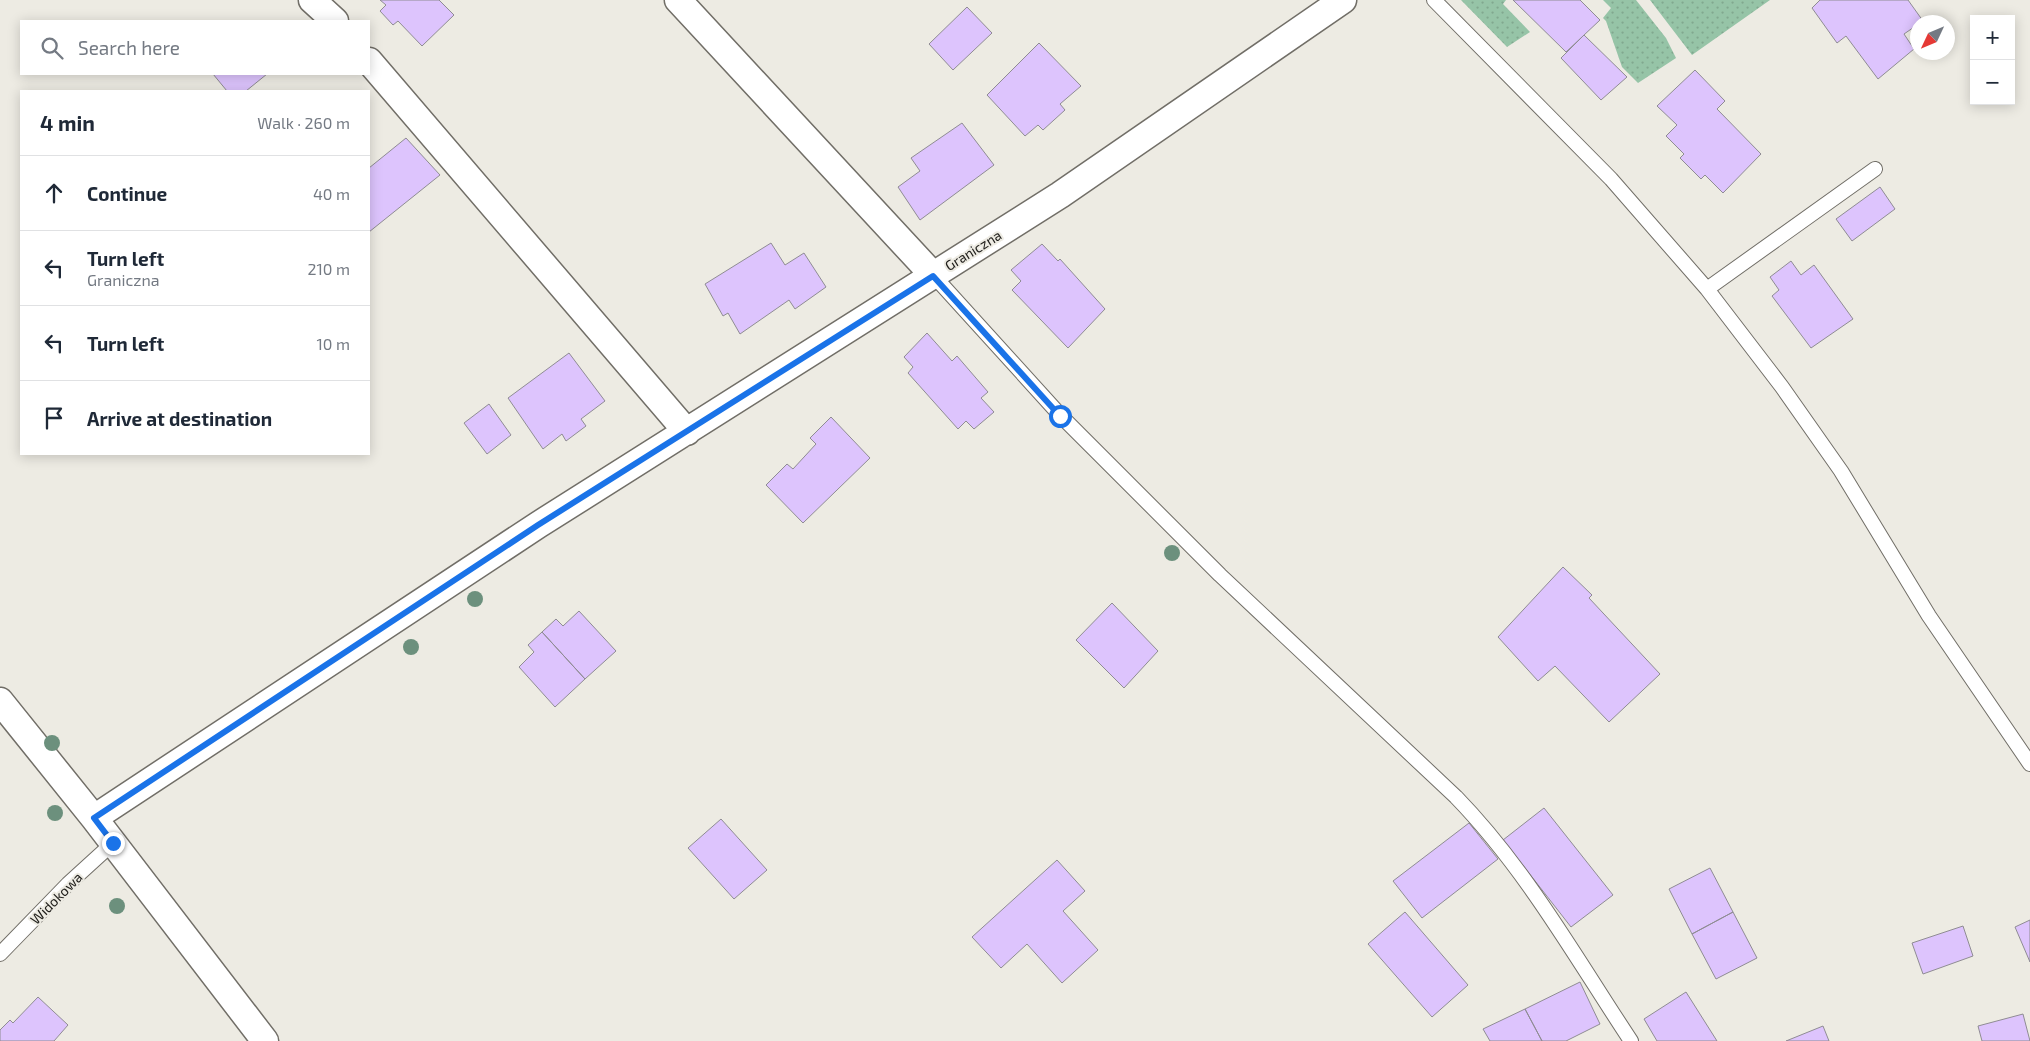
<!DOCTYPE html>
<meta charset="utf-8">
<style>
body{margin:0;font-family:"Exo 2",sans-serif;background:#f6f6f7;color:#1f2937}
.controls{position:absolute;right:15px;top:15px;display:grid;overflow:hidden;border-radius:0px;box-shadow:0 2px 12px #0003}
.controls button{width:45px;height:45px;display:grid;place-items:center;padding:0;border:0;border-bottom:1px solid #e0e1e3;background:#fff;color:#1f2937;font:25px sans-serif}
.compass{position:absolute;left:1910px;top:15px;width:45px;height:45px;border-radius:50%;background:#fff;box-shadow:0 2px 12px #0003;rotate:226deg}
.stop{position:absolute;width:15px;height:15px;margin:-11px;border:4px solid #1a73e8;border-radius:50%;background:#fff}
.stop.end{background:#1a73e8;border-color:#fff;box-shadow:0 1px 5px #0008}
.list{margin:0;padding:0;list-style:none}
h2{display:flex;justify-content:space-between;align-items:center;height:65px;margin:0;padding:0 20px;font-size:21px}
h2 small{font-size:16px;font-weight:400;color:#747a83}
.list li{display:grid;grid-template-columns:32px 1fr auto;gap:15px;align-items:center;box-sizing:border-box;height:75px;padding:0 20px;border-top:1px solid #e0e1e3}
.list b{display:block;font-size:19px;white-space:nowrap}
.list p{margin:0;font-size:16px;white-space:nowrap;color:#747a83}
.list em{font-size:16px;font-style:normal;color:#747a83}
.icon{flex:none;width:28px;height:28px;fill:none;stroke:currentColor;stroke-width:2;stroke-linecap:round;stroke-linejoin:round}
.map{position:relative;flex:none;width:2030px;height:1041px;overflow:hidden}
.search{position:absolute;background:#fff;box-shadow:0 2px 12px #0003;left:20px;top:20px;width:350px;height:55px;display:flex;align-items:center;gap:12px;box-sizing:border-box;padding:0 18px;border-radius:0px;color:#747a83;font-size:19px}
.panel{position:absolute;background:#fff;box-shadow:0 2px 12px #0003;left:20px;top:90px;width:350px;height:365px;border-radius:0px}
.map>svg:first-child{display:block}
.grass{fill:url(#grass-dots)}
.building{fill:#ddc4fd;stroke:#8f8c93}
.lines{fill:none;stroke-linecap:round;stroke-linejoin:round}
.service-casing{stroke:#716e67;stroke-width:16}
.minor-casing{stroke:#716e67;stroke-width:29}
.service{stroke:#fff;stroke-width:14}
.minor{stroke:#fff;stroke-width:26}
.tree{fill:#6c907d}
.route{stroke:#1a73e8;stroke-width:6}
.labels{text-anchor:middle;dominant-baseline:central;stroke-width:4;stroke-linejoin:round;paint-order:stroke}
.street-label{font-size:14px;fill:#21201d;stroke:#edebe3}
</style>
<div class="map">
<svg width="2030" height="1041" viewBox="0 0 2030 1041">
<defs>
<pattern id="grass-dots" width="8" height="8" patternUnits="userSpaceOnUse" patternTransform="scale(1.25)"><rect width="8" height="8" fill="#96c4a7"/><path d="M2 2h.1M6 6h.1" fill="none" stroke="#81a88f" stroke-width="1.8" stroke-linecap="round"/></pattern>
</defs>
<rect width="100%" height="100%" fill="#edebe3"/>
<path class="grass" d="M 1461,0 L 1506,0 L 1503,4 L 1530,32 L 1507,47 Z
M 1603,0 L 1636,0 L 1666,38 L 1676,58 L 1638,83 L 1622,67 L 1606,21 L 1603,18 L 1611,8 Z
M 1650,0 L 1770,0 L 1692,55 Z"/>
<path class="building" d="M 380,0 L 439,0 L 454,15 L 422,46 L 398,21 L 393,25 L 380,11 L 386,5 Z
M 1513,0 L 1580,0 L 1600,20 L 1566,52 Z
M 1820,0 L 1908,0 L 1923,21 L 1904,34 L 1914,49 L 1878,79 L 1846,36 L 1837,43 L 1812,8 Z
M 967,7 L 992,33 L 953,70 L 929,44 Z
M 1584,35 L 1627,77 L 1601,100 L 1561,58 Z
M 1039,43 L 1081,86 L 1060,104 L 1065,110 L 1043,130 L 1038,125 L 1025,136 L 987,95 Z
M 1695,70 L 1725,101 L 1717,109 L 1761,154 L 1723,193 L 1705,175 L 1701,179 L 1680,158 L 1684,154 L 1666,136 L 1677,125 L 1657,106 Z
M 213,74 L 267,74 L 246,91 L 227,91 Z
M 962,123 L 994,165 L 920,220 L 898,187 L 920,171 L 911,158 Z
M 406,138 L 440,175 L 369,232 L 369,168 Z
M 1880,187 L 1895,209 L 1852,241 L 1836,219 Z
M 771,243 L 785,265 L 804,253 L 826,287 L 795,309 L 789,300 L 740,334 L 728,313 L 723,316 L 705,284 Z
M 1042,244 L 1058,261 L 1060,259 L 1105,309 L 1068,348 L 1012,290 L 1021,281 L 1011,270 Z
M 1791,261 L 1801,275 L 1814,265 L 1853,319 L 1811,348 L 1772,296 L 1779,290 L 1770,277 Z
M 927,333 L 952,361 L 957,356 L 988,392 L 981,398 L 994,412 L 974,429 L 966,421 L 958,429 L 908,373 L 913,367 L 904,357 Z
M 569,353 L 605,401 L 581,419 L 586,426 L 566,441 L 562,434 L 543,449 L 508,398 Z
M 489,404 L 511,435 L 487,454 L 464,423 Z
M 831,417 L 870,458 L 803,523 L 766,485 L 787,464 L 793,469 L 816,444 L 810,438 Z
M 1563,567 L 1592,595 L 1589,598 L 1660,674 L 1609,722 L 1555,666 L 1538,681 L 1498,637 Z
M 1112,603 L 1158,651 L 1124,688 L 1076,640 Z
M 579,611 L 616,651 L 585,679 L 542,632 L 556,619 L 563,626 Z
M 542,632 L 585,679 L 555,707 L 519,667 L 534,652 L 528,645 Z
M 1544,808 L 1613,895 L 1571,927 L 1503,840 Z
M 721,819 L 767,870 L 734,899 L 688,848 Z
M 1469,823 L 1498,859 L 1422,918 L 1393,881 Z
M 1057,860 L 1085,891 L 1063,911 L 1098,950 L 1062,983 L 1027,944 L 1001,968 L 972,937 Z
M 1710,868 L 1733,912 L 1692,934 L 1669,889 Z
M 1405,912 L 1468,985 L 1432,1017 L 1368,944 Z
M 1733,912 L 1757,958 L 1716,979 L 1692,934 Z
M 2030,920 L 2030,962 L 2015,927 Z
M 1963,926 L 1973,956 L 1923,974 L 1912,943 Z
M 1580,982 L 1600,1024 L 1566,1041 L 1542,1041 L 1525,1009 Z
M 1686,992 L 1717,1041 L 1657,1041 L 1644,1019 Z
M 38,997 L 68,1025 L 54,1041 L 0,1041 L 0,1030 L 10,1020 L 13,1023 Z
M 1525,1009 L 1542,1041 L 1490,1041 L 1483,1029 Z
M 2023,1014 L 2030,1041 L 1982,1041 L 1978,1026 Z
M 1823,1026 L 1829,1041 L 1786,1041 Z"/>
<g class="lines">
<g class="service-casing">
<path id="service" d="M 1434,0 L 1611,179 L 1707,289 L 1782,387 L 1841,471 L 1929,616 L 2030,764
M 933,275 L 1060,415 L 1220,575 L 1456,797 C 1526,869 1576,958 1631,1041
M 1707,289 L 1875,169
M 0,954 L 68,884 L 113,843"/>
</g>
<g class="minor-casing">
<path id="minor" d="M 312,0 L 335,21
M 678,0 L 933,275
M 369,61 L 687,432
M 0,701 L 94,818 L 265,1041
M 94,818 L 538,525 L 1060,195 L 1343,0"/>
</g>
<use href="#service" class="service"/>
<use href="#minor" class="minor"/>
</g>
<g class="tree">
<circle cx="1172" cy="553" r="8"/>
<circle cx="475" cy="599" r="8"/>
<circle cx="411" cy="647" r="8"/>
<circle cx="52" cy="743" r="8"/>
<circle cx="55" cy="813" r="8"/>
<circle cx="117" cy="906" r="8"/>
</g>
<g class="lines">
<path class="route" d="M 113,843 L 94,818 L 538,525 L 933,276 L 1060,416"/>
</g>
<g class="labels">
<g class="street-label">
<text transform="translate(973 250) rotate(-32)">Graniczna</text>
<text transform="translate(56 898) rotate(-45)">Widokowa</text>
</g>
</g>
</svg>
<div class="controls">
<button>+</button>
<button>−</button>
</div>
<svg class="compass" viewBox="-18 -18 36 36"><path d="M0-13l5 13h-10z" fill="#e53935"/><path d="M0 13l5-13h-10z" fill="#747a83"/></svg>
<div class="stop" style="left:1060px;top:416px"></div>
<div class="stop end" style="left:113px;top:843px"></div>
<div class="search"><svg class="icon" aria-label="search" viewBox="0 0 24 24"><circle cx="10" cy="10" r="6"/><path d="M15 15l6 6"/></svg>Search here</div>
<section class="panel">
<h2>4 min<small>Walk · 260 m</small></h2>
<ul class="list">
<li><svg class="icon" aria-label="ahead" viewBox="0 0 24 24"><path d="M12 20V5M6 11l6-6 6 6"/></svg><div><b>Continue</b></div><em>40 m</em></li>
<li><svg class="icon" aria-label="left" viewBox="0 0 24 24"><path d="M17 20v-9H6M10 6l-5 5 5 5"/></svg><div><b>Turn left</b><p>Graniczna</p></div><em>210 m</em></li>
<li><svg class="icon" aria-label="left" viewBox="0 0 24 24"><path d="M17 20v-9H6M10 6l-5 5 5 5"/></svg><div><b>Turn left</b></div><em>10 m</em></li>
<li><svg class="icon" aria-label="arrive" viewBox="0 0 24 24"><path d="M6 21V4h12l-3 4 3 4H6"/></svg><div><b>Arrive at destination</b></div></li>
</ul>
</section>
</div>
